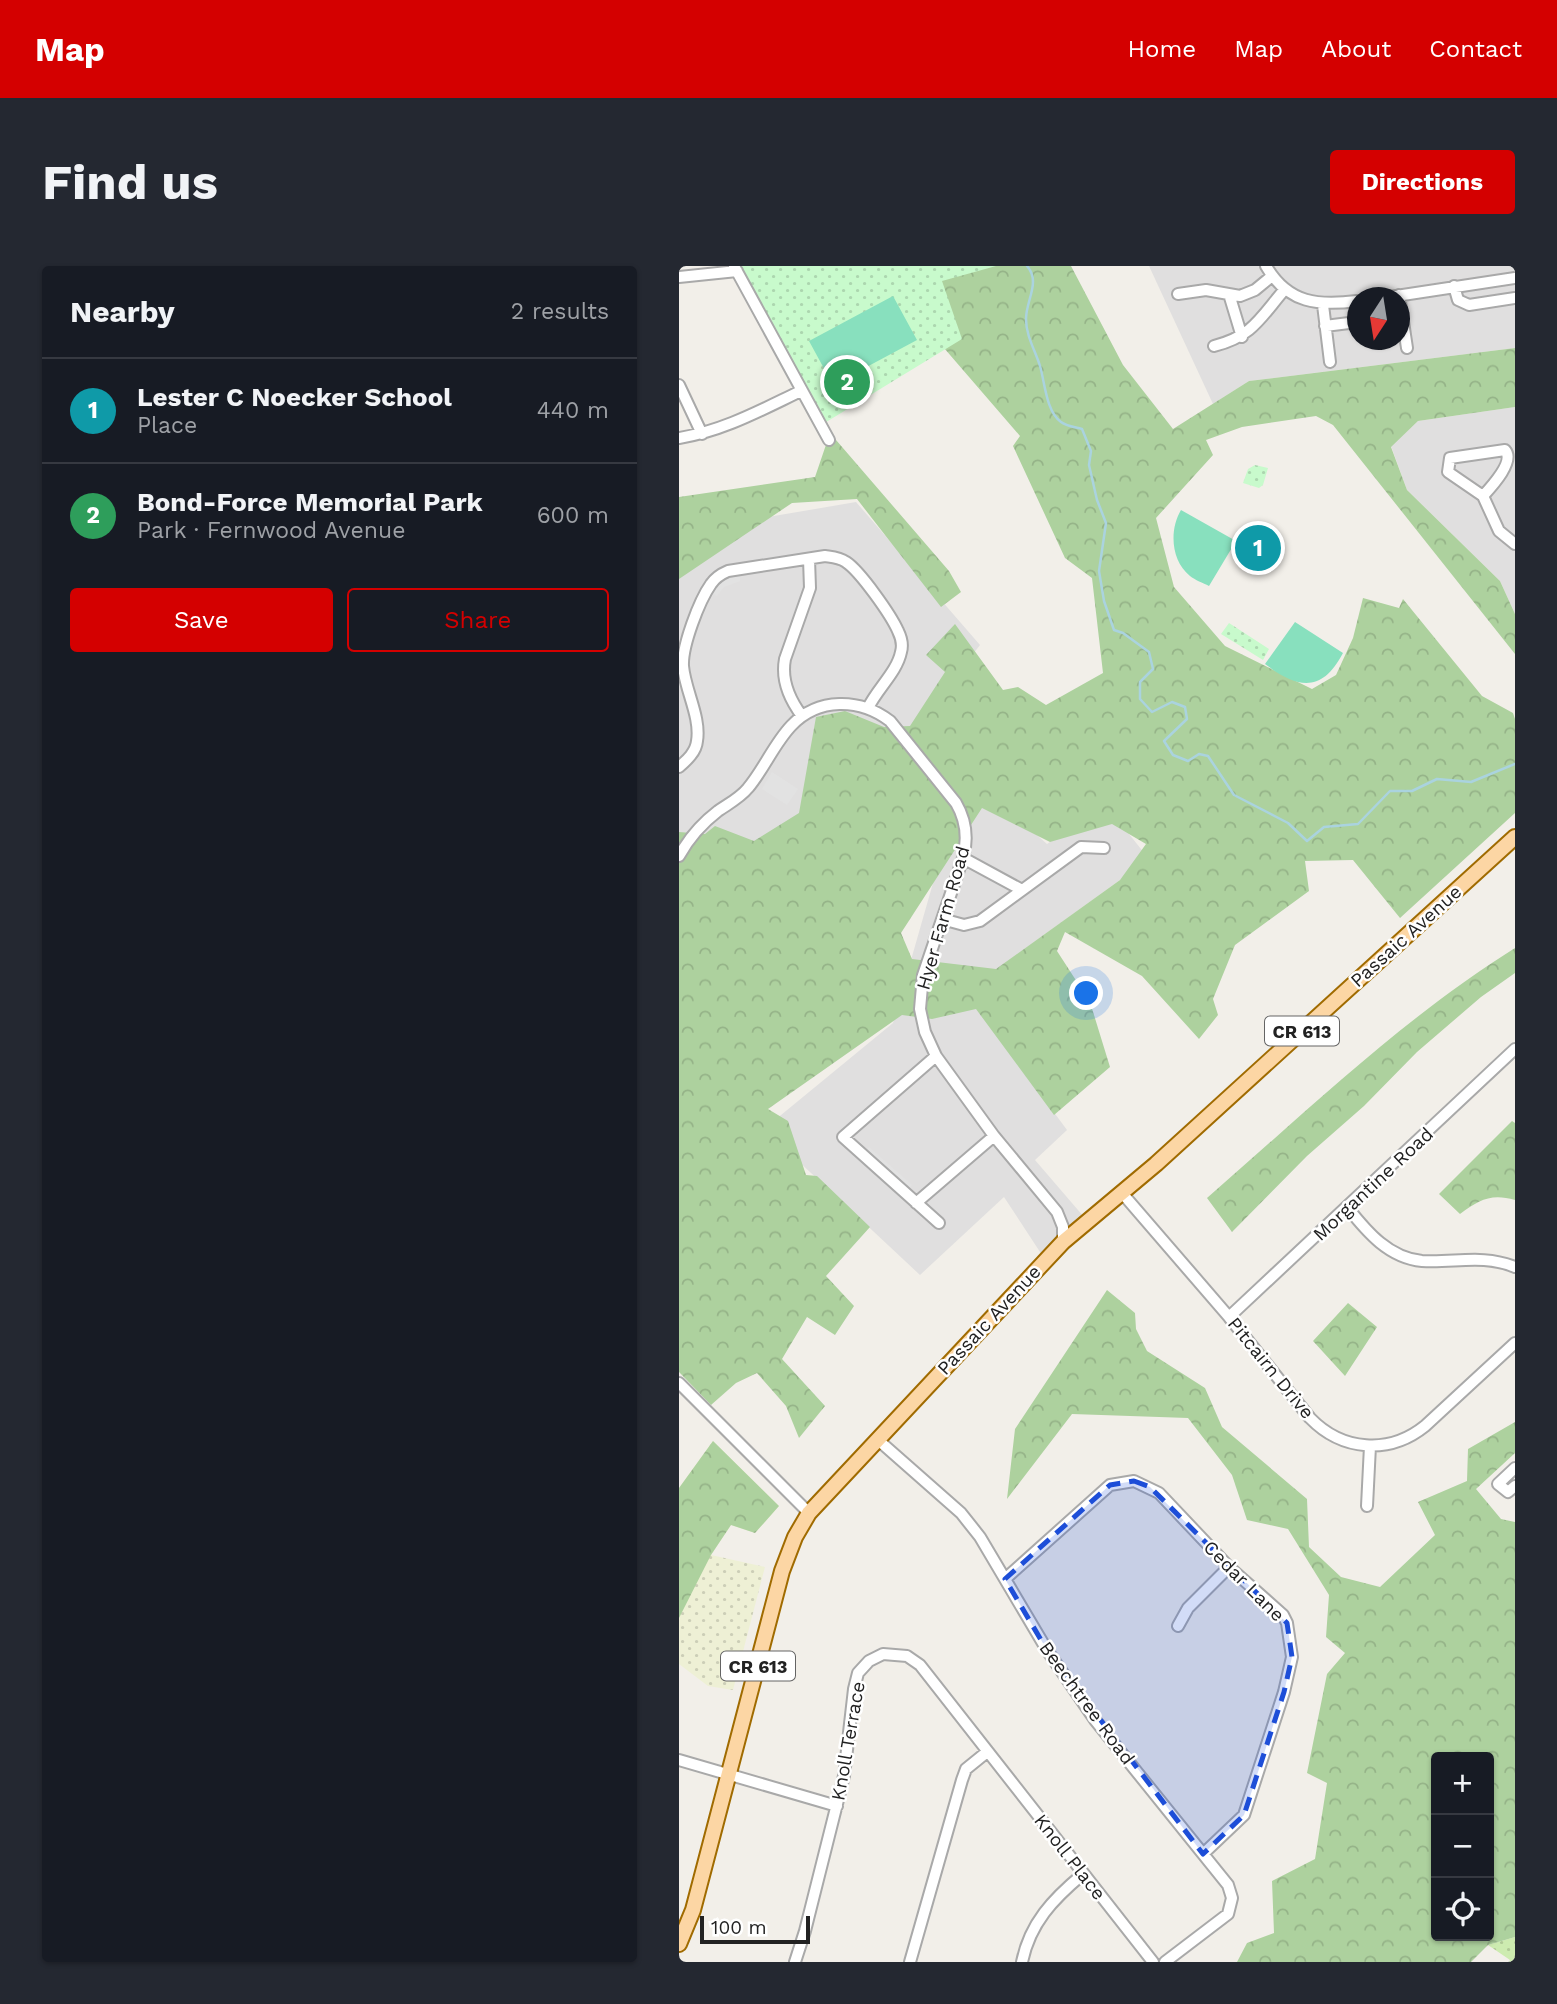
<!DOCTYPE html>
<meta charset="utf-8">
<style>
body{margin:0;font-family:"Work Sans",sans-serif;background:#242831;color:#f1f3f6}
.controls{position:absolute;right:21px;bottom:21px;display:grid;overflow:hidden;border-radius:7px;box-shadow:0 2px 5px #0004}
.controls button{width:63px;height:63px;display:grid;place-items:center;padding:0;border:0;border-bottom:2px solid #363941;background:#171b24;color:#f1f3f6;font:35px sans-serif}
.compass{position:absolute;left:668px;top:21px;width:63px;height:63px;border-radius:50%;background:#171b24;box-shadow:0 2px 5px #0004;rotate:192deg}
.scale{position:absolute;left:21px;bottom:18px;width:110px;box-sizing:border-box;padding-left:7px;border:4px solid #222;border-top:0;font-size:19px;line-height:24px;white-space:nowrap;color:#222;-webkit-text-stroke:5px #fff;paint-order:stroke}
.you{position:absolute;left:408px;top:728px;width:24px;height:24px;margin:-18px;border:5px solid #fff;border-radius:50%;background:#1a73e8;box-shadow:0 0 0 10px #1a73e833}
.badge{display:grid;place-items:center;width:46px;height:46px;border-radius:50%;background:#d40000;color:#fff;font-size:23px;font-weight:700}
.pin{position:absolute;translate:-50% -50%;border:4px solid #fff;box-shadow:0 2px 7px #0006}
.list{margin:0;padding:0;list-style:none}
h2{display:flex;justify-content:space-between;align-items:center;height:91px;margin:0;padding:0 28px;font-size:30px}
h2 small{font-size:23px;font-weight:400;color:#9ea1a6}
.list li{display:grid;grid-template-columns:46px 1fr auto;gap:21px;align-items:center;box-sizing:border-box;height:105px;padding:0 28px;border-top:2px solid #363941}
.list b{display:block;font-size:26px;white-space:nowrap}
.list p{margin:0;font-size:23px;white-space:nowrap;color:#9ea1a6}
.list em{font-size:23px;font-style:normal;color:#9ea1a6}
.actions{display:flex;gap:14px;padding:21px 28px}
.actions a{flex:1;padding:16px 0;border:2px solid #d40000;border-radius:7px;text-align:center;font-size:24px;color:#d40000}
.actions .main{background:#d40000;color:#fff}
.icon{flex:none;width:38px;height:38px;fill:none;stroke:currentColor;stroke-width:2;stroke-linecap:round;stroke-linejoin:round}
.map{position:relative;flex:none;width:836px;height:1696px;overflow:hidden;border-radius:7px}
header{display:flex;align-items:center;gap:42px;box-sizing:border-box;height:98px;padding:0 35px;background:#d40000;color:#fff}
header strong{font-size:33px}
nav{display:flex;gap:38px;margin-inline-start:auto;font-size:24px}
.intro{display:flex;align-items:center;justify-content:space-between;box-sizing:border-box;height:168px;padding:0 42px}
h1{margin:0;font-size:49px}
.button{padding:18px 32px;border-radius:7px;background:#d40000;color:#fff;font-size:24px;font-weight:700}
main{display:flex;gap:42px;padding:0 42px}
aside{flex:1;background:#171b24;border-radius:7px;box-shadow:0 2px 5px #0004}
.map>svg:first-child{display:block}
.residential{fill:#e0dfdf;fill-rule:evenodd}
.farmland{fill:url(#farmland-dots)}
.grass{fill:url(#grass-dots)}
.forest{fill:url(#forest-crowns);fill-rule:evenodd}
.park{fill:url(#park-dots)}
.pitch{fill:#88e0be}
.parking{fill:#e2e2e2}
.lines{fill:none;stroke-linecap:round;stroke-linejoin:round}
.stream{stroke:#aad3df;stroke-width:2.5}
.minor-casing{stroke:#a9a9a9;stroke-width:14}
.major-casing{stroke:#a06b00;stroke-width:18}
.minor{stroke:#fff;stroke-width:10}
.major{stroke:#fcd6a4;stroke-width:14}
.marked{fill:#1d4ed8;fill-opacity:0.2;stroke:#1d4ed8;stroke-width:5;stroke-dasharray:14 9;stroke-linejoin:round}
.labels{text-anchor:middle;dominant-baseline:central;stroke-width:5;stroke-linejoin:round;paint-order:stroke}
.shield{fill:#fff;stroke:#646464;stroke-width:2}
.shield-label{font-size:18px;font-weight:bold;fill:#222}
.street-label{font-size:19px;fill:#222;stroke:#fff}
</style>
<header>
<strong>Map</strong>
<nav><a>Home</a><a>Map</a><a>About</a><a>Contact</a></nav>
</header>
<div class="intro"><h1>Find us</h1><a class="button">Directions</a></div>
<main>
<aside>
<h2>Nearby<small>2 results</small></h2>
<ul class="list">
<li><span class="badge" style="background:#0f9aa8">1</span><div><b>Lester C Noecker School</b><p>Place</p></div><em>440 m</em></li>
<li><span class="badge" style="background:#2e9e5b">2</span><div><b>Bond-Force Memorial Park</b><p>Park · Fernwood Avenue</p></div><em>600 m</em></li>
</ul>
<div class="actions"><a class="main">Save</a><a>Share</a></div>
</aside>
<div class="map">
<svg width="836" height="1696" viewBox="0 0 836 1696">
<defs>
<pattern id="farmland-dots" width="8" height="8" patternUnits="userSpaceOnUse" patternTransform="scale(1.75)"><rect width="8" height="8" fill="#eef0d5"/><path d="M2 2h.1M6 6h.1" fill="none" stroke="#ccceb7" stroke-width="1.8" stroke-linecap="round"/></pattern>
<pattern id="grass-dots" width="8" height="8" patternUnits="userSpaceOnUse" patternTransform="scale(1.75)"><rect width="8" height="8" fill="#cdebb0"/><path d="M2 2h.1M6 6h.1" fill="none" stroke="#b0c997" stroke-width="1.8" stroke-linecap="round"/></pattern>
<pattern id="forest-crowns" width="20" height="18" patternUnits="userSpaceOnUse" patternTransform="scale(1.75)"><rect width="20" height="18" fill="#add19e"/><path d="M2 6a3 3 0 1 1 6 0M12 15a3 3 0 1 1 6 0" fill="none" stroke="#95b388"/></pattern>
<pattern id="park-dots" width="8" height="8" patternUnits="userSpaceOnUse" patternTransform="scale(1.75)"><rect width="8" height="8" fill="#c8facc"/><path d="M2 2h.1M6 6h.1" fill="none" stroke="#acd6af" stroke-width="1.8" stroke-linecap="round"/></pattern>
</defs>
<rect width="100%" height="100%" fill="#f2efe9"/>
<path class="residential" d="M 470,0 L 836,0 L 836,82 L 570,115 L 534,138 ZM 678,32 L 720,32 L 720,74 L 678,74 Z
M 836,141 L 836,348 L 821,315 L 728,224 L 712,180 L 739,155 Z
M 177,236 L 301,379 L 237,461 L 368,578 L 426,538 L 470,593 L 286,726 L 388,864 L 356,894 L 405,951 L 363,989 L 325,931 L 241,1009 L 85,863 L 214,757 L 266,575 L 0,678 L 0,270 L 2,266 Z"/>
<path class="farmland" d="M 34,1175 L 100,1240 L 76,1267 L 52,1259 L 32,1289 L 86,1301 L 54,1424 L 29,1420 L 0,1398 L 0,1222 Z"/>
<path class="grass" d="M 836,1671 L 836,1696 L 830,1696 L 831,1694 L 809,1679 Z"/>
<path class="forest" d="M 246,0 L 392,0 L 444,99 L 494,163 L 570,115 L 836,82 L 836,141 L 739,155 L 712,181 L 728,224 L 821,315 L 836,348 L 836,388 L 654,159 L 637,150 L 563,161 L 527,174 L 534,189 L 477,252 L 495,321 L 546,380 L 633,423 L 657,409 L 674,372 L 684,332 L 720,342 L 724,333 L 803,430 L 834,447 L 836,453 L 836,547 L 721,652 L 674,594 L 626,595 L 630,625 L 556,679 L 534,733 L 539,749 L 520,773 L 463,710 L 386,666 L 378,685 L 411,736 L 431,801 L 375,849 L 297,743 L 253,753 L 223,749 L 89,843 L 109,855 L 127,909 L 138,910 L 191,961 L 147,1010 L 175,1040 L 156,1069 L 128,1051 L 103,1093 L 146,1140 L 120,1172 L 107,1140 L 78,1107 L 57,1117 L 32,1139 L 0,1106 L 0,566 L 26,568 L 36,560 L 75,575 L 120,547 L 137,451 L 166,445 L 205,461 L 231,460 L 266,406 L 247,389 L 276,358 L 324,424 L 339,421 L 367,439 L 424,407 L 413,312 L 386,292 L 334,180 L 341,170 L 265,82 ZM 303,542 L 371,576 L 433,558 L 467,578 L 441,614 L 317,703 L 233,693 L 222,667 Z
M 151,167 L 270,305 L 282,326 L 262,341 L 178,233 L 113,237 L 0,313 L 0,231 L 136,211 Z
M 836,682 L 836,707 L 802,731 L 738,786 L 685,840 L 628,890 L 553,966 L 528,932 C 627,846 724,752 836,682 Z
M 833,855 L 836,857 L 836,934 C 812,927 800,934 781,948 L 760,928 Z
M 428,1024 L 456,1047 L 457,1063 L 468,1085 L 526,1122 L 543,1161 L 628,1233 L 630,1281 L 662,1311 L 701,1321 L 756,1269 L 739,1236 L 788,1215 L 789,1183 L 836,1156 L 836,1187 L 797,1223 L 822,1253 L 836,1256 L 836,1671 L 809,1679 L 792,1696 L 558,1696 L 568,1677 L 595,1667 L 593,1615 L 636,1593 L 648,1517 L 628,1507 L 648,1408 L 666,1387 L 647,1371 L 650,1329 L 609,1263 L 568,1254 L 553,1209 L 509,1152 L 393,1148 L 328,1233 L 336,1163 ZM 757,1491 L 810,1491 L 810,1670 L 757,1670 Z
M 669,1037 L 698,1061 L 666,1110 L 634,1075 Z
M 34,1175 L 100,1240 L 76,1267 L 52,1259 L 32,1289 L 0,1352 L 0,1222 Z"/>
<path class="park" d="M 62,0 L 317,0 L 263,15 L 283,73 L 144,158 Z
M 576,199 L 589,202 L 584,219 L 580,222 L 564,217 L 569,203 Z
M 550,357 L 590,383 L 584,394 L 542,368 Z"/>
<path class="pitch" d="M 214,30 L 238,74 L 154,119 L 130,75 Z
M 502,244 L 557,275 L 530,320 C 524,317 516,314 511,310 C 492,295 490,264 502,244 Z
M 616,356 L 664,387 C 643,427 619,423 586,398 Z"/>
<path class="parking" d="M 61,309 L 61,315 L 45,321 L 38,330 L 33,327 L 43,314 Z
M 93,506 L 119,523 L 108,539 L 83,523 Z
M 190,881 L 233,919 L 229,923 L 186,885 Z"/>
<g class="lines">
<path class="stream" d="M 348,0 C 362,16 347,34 347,53 C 347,70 356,84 361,100 C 366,117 367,145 382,156 C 387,160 396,161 403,163 L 412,185 L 410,199 L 418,234 L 427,257 L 420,305 L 425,335 L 435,364 L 444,367 L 470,386 L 474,403 L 461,416 L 461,433 L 473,446 L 493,436 L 506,441 L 508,453 L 485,475 L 494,489 L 509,495 L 520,488 L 529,490 L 555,529 L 609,557 L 628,575 L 645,561 L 679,558 L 711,525 L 733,525 L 758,513 L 792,516 L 836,498"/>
<g class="minor-casing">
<path id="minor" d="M 55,0 L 150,174
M 587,0 C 609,38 640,40 678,35
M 0,11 L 58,5
M 775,20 L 779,34 L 790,39 L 836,32
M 499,28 L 527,24 L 561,30 L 576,24 L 593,10
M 550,28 L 563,71
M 720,29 L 728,82
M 704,32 L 836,12
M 644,39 L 651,96
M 646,60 L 678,56
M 535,80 C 574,70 581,52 606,23
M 0,119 L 23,168
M 0,172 C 44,165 82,144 122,125
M 826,184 C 836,195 814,219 804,230 L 769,206 L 771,192 Z
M 804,230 L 820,265 L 836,278
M 123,450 C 111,434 102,414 106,393 L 131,322 L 130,293
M 0,501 C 8,494 17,486 18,475 C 22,451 6,424 4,400 C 3,380 20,335 32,318 C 36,312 42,308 49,305 L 146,290 C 153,291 160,291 167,296 C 181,305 212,349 219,365 C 222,371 224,379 222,386 C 218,406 198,423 189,442
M 0,590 C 10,572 22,558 39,545 C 49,538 61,532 69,522 C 85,503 95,478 112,460 C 139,431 181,432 211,455 L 277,537 C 287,554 289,573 284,592 L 244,709 L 241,743 L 246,766 L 257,790 L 315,870 L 378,946 L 384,961 L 384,976
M 284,592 L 343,624
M 263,653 L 285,659 L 301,655 L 402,581 L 425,582
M 257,790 L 164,871 L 260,957
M 443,927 L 550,1051 L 631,1152 C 663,1185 710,1189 746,1160 L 836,1077
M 237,937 L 315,870
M 669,942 C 688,966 710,992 743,995 C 776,997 804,988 836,1001
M 550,1051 L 836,783
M 0,1117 L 130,1247
M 198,1173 L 282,1247 L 301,1271 L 368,1384 L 416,1454 L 549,1619 L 553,1632 L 549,1648 L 486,1696
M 836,1202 L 819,1218 L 829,1226 L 836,1220
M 688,1240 L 691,1180
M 326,1313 L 431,1219 L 455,1215 L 480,1227 L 550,1301 L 604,1349 L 608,1357 L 613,1391 L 605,1426 L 565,1549 L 524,1588
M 499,1360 L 509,1342 L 550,1301
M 0,1494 L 158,1540
M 116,1696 L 126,1665 L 165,1510 L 175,1423 L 179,1407 L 190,1395 L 204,1388 L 228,1390 L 241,1399 L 474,1696
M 231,1696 L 283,1514 L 287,1503 L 308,1486
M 343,1696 C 351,1657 374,1633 404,1608"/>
</g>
<g class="major-casing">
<path id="major" d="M 0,1678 L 14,1644 L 103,1305 L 116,1271 L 130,1247 L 384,976 L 477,898 L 836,571"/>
</g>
<use href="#minor" class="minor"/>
<use href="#major" class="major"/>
</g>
<path class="marked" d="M 455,1215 L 471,1221 L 608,1357 L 613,1391 L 605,1426 L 565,1549 L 524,1588 L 368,1384 L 326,1313 L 431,1219 Z"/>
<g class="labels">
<g class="shield">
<rect x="586" y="750.5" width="74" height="29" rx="5"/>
<rect x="42" y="1385.5" width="74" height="29" rx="5"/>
</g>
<g class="shield-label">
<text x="623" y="765">CR 613</text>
<text x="79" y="1400">CR 613</text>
</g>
<g class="street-label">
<text transform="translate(264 652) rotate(-74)">Hyer Farm Road</text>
<text transform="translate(727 670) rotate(-42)">Passaic Avenue</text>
<text transform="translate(694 918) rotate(-43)">Morgantine Road</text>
<text transform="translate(310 1054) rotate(-47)">Passaic Avenue</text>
<text transform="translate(592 1102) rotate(51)">Pitcairn Drive</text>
<text transform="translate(565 1315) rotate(45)">Cedar Lane</text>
<text transform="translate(408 1437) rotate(54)">Beechtree Road</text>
<text transform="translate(169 1475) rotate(-80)">Knoll Terrace</text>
<text transform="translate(391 1591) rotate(52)">Knoll Place</text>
</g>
</g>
</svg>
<div class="controls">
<button>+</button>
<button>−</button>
<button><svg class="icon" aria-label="locate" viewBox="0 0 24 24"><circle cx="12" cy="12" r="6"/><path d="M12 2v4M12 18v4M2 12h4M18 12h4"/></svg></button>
</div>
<svg class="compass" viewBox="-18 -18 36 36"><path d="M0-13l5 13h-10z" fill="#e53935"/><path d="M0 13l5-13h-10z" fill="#9ea1a6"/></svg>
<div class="scale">100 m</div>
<div class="you"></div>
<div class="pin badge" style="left:579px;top:282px;background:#0f9aa8">1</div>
<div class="pin badge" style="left:168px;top:116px;background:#2e9e5b">2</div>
</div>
</main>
